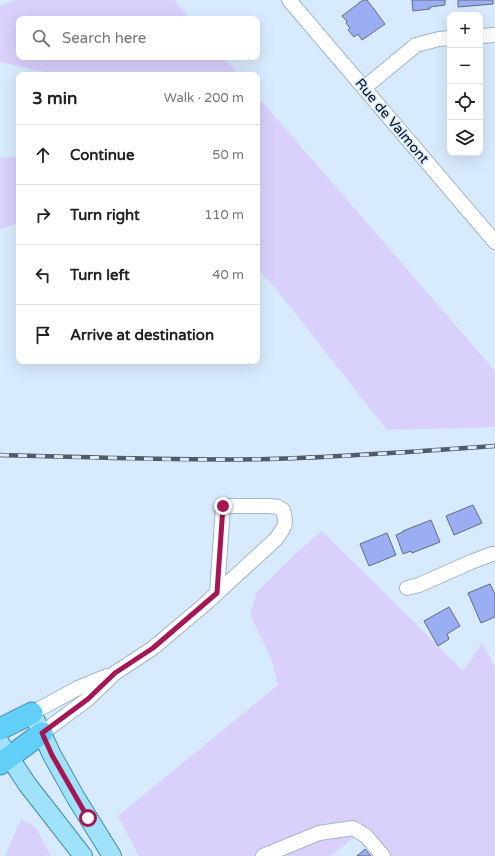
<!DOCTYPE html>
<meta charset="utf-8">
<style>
body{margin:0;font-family:"Varela Round",sans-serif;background:#f2f2f2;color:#222}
.controls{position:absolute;right:12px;top:12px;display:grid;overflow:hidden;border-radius:8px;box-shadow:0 4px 16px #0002}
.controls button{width:36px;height:36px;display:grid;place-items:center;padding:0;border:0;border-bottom:1px solid #e0e0e0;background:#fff;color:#222;font:20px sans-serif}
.stop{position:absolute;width:12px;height:12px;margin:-9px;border:3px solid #a71654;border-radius:50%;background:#fff}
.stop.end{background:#a71654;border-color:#fff;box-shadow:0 1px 4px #0008}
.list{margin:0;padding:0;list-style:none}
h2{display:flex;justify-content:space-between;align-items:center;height:52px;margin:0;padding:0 16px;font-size:17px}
h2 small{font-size:13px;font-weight:400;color:#767676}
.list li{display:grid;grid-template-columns:26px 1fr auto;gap:12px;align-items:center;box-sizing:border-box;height:60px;padding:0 16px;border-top:1px solid #e0e0e0}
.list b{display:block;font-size:15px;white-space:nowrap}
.list em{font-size:13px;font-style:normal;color:#767676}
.icon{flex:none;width:22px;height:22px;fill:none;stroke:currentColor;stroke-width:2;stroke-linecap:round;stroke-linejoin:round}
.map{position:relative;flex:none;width:495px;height:856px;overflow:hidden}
.search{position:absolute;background:#fff;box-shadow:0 4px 16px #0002;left:16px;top:16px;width:244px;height:44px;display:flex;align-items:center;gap:10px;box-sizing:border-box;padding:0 14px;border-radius:8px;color:#767676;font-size:15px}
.panel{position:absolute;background:#fff;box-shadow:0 4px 16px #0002;left:16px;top:72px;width:244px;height:292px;border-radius:8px}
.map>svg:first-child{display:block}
.green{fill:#d9d0fc}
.building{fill:#9baef3;stroke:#636a83}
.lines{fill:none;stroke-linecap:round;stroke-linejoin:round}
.minor-casing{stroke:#a1b7ce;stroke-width:16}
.major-casing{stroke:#428ba9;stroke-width:20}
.highway-casing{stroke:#428ba9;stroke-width:23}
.minor{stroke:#fff;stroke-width:14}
.major{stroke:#a1e2fb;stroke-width:18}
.highway{stroke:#62cff9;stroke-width:21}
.rail-casing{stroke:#505b66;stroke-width:4.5}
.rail{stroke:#d8eafd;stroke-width:3;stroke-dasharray:9;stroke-linecap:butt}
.route{stroke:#a71654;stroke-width:5}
.labels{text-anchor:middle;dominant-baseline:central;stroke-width:3;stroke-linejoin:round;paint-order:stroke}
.street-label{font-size:14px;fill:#060d15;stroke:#d8eafd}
</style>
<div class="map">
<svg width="495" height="856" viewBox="0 0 495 856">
<rect width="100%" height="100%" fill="#d8eafd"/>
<path class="green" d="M 16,0 L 174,0 L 190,19 L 19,19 L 19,57 L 223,57 L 239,75 L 56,75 L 0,62 L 0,6 Z
M 257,96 L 495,371 L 495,427 L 387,430 L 277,290 L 257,268 Z
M 19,157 L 19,223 L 0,229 L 0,158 Z
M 322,531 L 463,671 L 482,643 L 495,667 L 495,856 L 390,856 L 366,828 L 330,856 L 139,856 L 118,816 L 278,685 L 271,658 L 250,614 L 257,592 L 294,555 Z
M 21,819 L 36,828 L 51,856 L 5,856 Z"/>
<path class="building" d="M 363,0 L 367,0 L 385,24 L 362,40 L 358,34 L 354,37 L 348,30 L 350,28 L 346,23 L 347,21 L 342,16 Z
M 412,0 L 445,0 L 445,5 L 430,7 L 430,9 L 413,11 Z
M 458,0 L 493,0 L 493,4 L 458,7 Z
M 473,505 L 482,523 L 454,535 L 446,516 Z
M 431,520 L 440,542 L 412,553 L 411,551 L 403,554 L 396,535 L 403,532 L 403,531 Z
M 387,533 L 396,555 L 369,566 L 360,544 Z
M 490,584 L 495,594 L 495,617 L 481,623 L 468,593 Z
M 449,607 L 460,626 L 447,634 L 449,639 L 438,646 L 424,621 Z
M 365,849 L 371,856 L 357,856 Z"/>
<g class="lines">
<g class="minor-casing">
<path id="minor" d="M 289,0 L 495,242
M 480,36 L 495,35
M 364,88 L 416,45 L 439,39 L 450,38
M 407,588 L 419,585 L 471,562 L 492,554 L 495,554
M 32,713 L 78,688 L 107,676
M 42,733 L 88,699 L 115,673 L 153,648 L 204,605 L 276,539 C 285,526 287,526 283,510 L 278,507 L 270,506 L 223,506 L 217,593
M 263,856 L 319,833 L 353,828 L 366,836 L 383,856"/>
</g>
<g class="major-casing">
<path id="major" d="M 36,721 L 52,755 L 76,798 L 112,856
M 0,743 L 27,784 L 83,856"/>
</g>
<g class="highway-casing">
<path id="highway" d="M 0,729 L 32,713
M 0,764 L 42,733"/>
</g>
<use href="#minor" class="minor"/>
<use href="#major" class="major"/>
<use href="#highway" class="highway"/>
<g class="rail-casing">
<path id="rail" d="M 0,455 C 90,457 179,461 269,459 C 344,457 420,451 495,446"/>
</g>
<use href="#rail" class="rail"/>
</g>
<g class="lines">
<path class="route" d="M 88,818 L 52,755 L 42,733 L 88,699 L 115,673 L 153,648 L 217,593 L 223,506"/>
</g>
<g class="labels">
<g class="street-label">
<text transform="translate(392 121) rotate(50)">Rue de Valmont</text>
</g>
</g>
</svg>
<div class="controls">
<button>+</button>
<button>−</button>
<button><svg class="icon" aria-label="locate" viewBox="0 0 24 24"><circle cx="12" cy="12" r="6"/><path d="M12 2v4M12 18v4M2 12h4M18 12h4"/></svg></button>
<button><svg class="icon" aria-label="layers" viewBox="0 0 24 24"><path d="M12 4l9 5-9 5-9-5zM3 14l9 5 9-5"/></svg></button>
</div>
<div class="stop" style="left:88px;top:818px"></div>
<div class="stop end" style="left:223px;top:506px"></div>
<div class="search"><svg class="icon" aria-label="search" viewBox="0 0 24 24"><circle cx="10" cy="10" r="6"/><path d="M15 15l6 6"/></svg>Search here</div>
<section class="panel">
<h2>3 min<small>Walk · 200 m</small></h2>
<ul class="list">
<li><svg class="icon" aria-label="ahead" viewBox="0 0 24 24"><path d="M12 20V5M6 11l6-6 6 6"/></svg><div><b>Continue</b></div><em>50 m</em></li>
<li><svg class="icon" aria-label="right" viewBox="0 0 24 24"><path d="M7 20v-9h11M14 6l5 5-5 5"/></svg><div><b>Turn right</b></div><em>110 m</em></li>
<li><svg class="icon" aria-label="left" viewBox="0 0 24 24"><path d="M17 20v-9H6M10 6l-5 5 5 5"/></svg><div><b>Turn left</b></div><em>40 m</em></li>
<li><svg class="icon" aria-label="arrive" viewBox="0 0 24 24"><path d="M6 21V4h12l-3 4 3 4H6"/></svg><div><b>Arrive at destination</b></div></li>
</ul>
</section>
</div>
